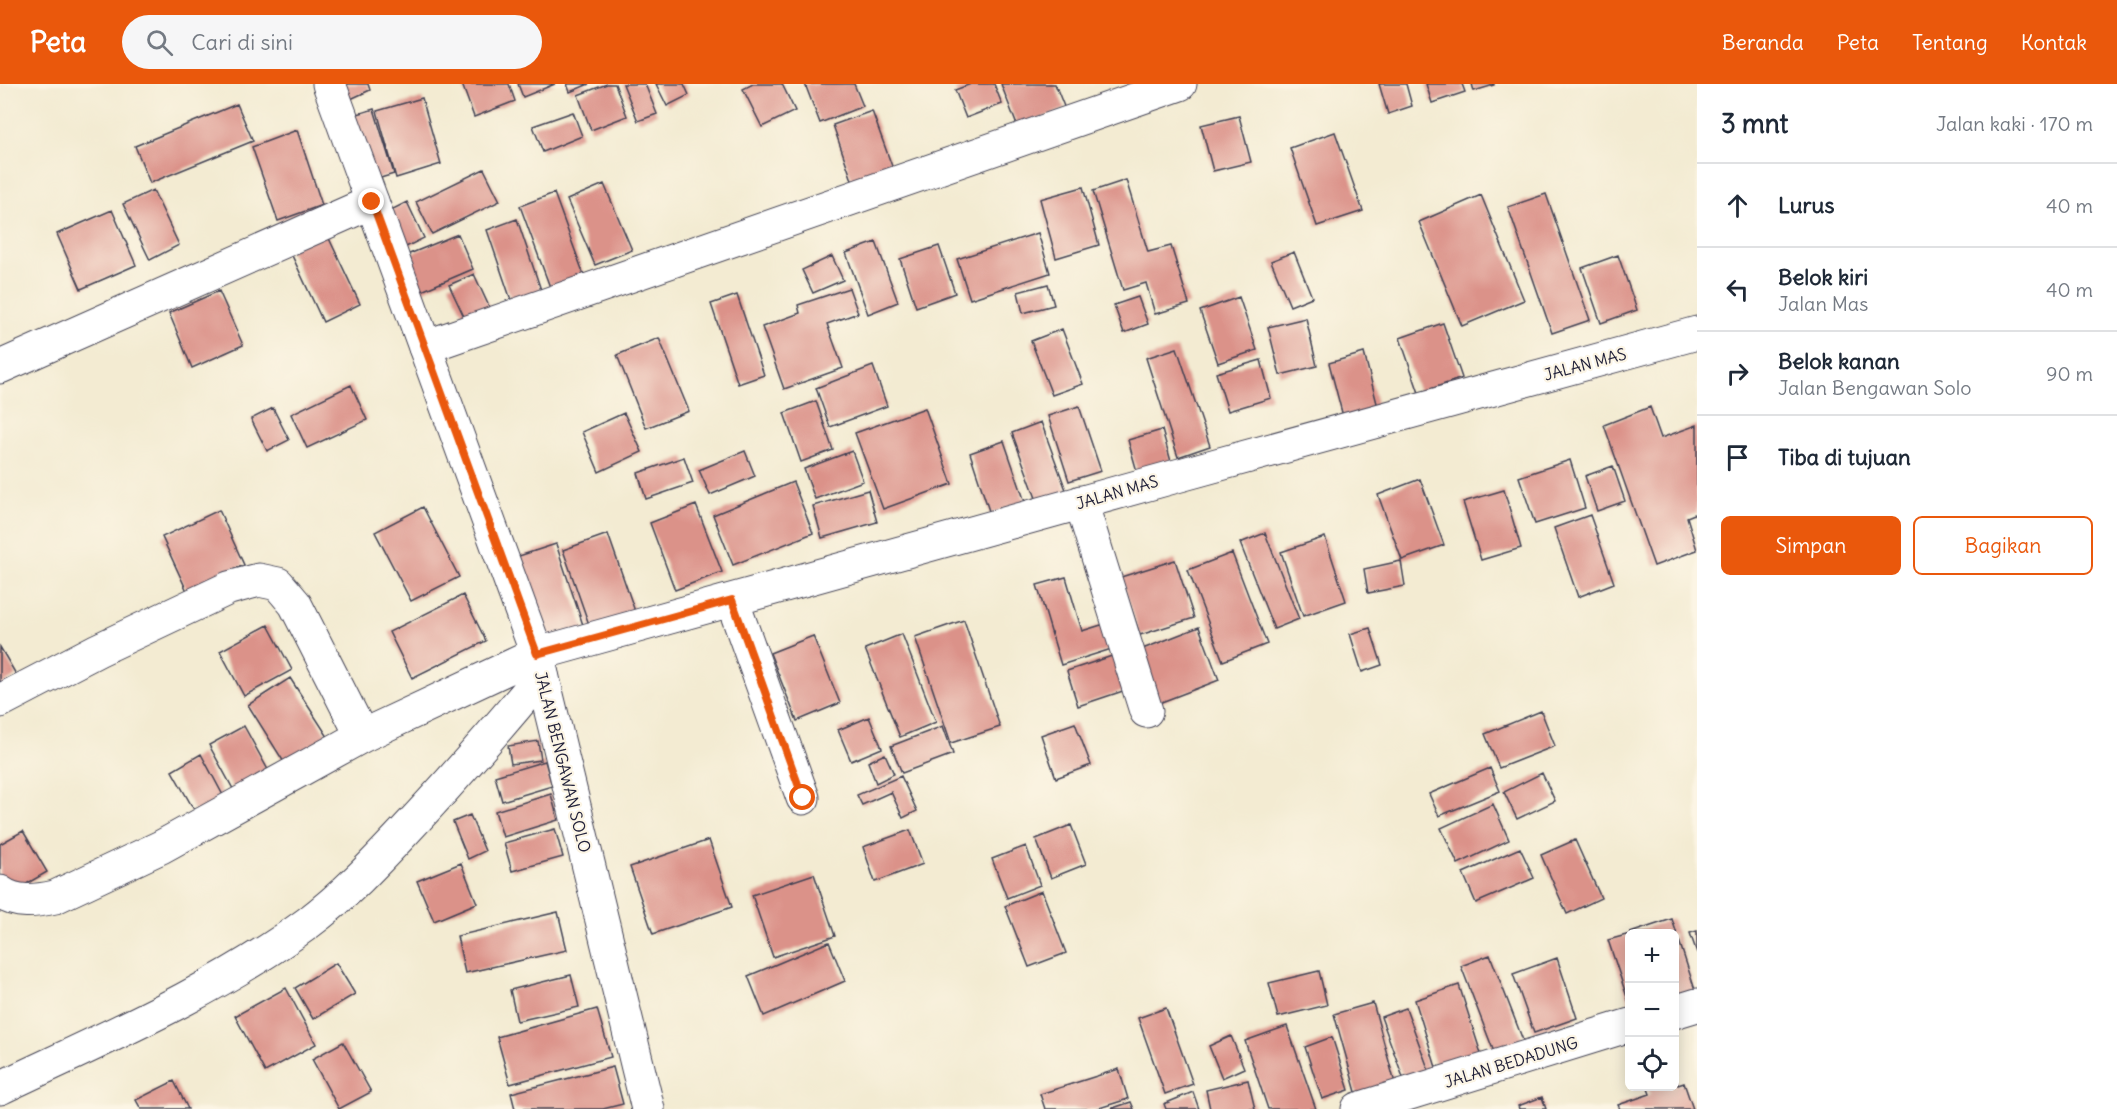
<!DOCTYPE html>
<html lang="id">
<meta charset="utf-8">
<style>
body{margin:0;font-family:Delius,sans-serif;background:#f6f6f7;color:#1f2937}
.controls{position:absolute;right:18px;bottom:18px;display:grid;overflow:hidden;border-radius:9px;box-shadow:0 3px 15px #0003}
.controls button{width:54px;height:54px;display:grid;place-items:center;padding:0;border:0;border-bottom:2px solid #e0e1e3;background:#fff;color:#1f2937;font:30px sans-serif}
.stop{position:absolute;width:18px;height:18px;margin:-14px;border:4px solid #ea580c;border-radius:50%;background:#fff}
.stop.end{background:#ea580c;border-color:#fff;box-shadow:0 2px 6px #0008}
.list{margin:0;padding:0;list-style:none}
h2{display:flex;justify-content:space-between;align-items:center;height:78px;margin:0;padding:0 24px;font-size:26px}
h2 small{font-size:20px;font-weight:400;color:#747a83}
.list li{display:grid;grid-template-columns:39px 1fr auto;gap:18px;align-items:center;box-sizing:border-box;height:84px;padding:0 24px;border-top:2px solid #e0e1e3}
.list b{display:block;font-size:22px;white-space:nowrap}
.list p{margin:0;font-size:20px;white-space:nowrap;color:#747a83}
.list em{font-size:20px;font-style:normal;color:#747a83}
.actions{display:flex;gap:12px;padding:18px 24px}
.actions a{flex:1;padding:14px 0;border:2px solid #ea580c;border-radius:9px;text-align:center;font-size:21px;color:#ea580c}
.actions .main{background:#ea580c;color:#fff}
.icon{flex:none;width:33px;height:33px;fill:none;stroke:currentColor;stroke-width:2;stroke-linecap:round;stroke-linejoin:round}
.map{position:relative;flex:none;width:1697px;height:1025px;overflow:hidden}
header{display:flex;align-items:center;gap:36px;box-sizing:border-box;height:84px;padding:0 30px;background:#ea580c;color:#fff}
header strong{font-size:28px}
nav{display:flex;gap:33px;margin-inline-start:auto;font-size:21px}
.search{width:420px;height:54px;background:#f6f6f7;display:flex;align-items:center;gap:15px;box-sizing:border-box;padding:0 21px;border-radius:33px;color:#747a83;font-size:22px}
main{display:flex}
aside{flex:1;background:#fff}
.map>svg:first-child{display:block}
.building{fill:#db9289}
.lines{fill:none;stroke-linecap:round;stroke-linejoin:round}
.street-casing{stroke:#414052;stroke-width:35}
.secondary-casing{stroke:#414052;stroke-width:35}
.street{stroke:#fff;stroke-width:33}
.secondary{stroke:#fff;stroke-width:33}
.route{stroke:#ea580c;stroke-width:8}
.labels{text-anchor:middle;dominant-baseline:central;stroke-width:4.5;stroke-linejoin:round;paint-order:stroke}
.street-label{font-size:16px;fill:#22223b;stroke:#fcf5e5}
</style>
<header>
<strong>Peta</strong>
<div class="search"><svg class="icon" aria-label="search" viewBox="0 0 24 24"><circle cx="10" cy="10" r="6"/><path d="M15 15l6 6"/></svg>Cari di sini</div>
<nav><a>Beranda</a><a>Peta</a><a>Tentang</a><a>Kontak</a></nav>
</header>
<main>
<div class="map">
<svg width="1697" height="1025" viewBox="0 0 1697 1025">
<rect width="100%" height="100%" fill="#fcf5e5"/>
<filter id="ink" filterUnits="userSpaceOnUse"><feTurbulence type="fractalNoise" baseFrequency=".0167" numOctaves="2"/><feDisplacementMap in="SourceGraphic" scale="12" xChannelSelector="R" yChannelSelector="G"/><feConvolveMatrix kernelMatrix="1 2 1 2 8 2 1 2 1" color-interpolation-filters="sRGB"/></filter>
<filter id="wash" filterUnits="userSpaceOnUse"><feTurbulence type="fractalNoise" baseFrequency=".008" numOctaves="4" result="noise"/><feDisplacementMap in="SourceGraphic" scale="24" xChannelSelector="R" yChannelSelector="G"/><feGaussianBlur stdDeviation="1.35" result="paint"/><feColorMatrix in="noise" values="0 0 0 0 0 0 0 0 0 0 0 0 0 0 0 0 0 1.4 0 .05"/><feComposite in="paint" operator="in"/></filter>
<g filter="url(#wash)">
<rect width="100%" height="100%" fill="#f3ebd2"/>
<g id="blocks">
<path class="building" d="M 331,0 L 368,0 L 370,6 L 340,20 Z
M 462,0 L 509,0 L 515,17 L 474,33 Z
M 518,0 L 555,0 L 523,13 Z
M 567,0 L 589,0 L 570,8 Z
M 607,0 L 615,0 L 627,32 L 591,46 L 578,11 Z
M 623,0 L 645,0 L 657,30 L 638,37 Z
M 656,0 L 684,0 L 689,11 L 667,22 Z
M 753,0 L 782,0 L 795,27 L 762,43 L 743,5 Z
M 805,0 L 854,0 L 863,22 L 820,39 Z
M 971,0 L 994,0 L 1002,20 L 966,34 L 955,6 Z
M 1001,0 L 1055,0 L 1065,25 L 1018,44 Z
M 1379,0 L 1406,0 L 1412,22 L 1388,30 Z
M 1426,0 L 1462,0 L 1465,8 L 1432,19 Z
M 1472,0 L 1494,0 L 1494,1 L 1474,7 Z
M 422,14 L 441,80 L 396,94 L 377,27 Z
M 237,20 L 253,57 L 150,99 L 135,62 Z
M 374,25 L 394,90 L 367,98 L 348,33 Z
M 872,27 L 893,85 L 853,99 L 833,41 Z
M 573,28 L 582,52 L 543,68 L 533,42 Z
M 1239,32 L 1251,78 L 1213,87 L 1201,41 Z
M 297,46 L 322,121 L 278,137 L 252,63 Z
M 1335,48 L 1363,127 L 1317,142 L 1290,64 Z
M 484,85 L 500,117 L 432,150 L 416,118 Z
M 1126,96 L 1148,168 L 1171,162 L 1189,220 L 1155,230 L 1146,199 L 1123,206 L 1093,107 Z
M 604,100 L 632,166 L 595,181 L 567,116 Z
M 1083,103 L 1099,161 L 1056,174 L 1040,115 Z
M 153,106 L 179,161 L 150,176 L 123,120 Z
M 554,109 L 588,202 L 554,214 L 520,122 Z
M 1546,110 L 1590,236 L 1552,249 L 1508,123 Z
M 1481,111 L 1524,216 L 1462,242 L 1419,138 Z
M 407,118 L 424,154 L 398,167 L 381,131 Z
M 112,126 L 136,181 L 81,205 L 57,150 Z
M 517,135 L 542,209 L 512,219 L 487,146 Z
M 326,148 L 360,220 L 323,238 L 289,165 Z
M 1038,149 L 1050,189 L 970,215 L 957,175 Z
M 458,150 L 473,185 L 417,209 L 402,173 Z
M 876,158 L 898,218 L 868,230 L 846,169 Z
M 939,162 L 955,209 L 916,223 L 900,175 Z
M 1294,168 L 1312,213 L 1290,222 L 1271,177 Z
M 1618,171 L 1637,226 L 1601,239 L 1582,184 Z
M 832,172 L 843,196 L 813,209 L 802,186 Z
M 474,190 L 492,229 L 468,241 L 449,201 Z
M 1048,200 L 1054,221 L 1023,229 L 1018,208 Z
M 849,204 L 858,229 L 827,240 L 843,284 L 784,305 L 762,243 L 800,229 L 798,221 Z
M 219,207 L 243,261 L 192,284 L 169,229 Z
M 737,211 L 764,291 L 738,300 L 711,220 Z
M 1138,213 L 1148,240 L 1124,249 L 1114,221 Z
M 1239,213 L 1257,266 L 1218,279 L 1200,227 Z
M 1306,234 L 1317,282 L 1280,291 L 1268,243 Z
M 1443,239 L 1462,294 L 1419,309 L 1400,254 Z
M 1062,245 L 1083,300 L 1052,311 L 1031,257 Z
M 659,254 L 689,327 L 646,344 L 617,271 Z
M 1177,264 L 1210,362 L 1178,373 L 1146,274 Z
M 1364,269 L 1380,331 L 1345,340 L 1329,279 Z
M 1261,276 L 1271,314 L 1228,327 L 1216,289 Z
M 873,282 L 887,322 L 830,343 L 816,304 Z
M 351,301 L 367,336 L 307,364 L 291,330 Z
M 816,317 L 833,366 L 801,378 L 784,329 Z
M 1079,322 L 1101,387 L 1069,397 L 1048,332 Z
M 1650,323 L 1661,354 L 1697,341 L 1697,429 L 1687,433 L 1697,466 L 1654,482 L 1604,341 Z
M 273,324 L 289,356 L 267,367 L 251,335 Z
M 925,324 L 952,400 L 883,425 L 855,349 Z
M 624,329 L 642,368 L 599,388 L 582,348 Z
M 1041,338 L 1069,414 L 1040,425 L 1012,349 Z
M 1162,346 L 1172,381 L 1138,391 L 1128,356 Z
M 1004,357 L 1025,418 L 990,430 L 970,369 Z
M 745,367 L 755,392 L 710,411 L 699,386 Z
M 852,367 L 863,397 L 815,415 L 804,385 Z
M 684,373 L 693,399 L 646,415 L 638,389 Z
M 1570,376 L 1585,424 L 1535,440 L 1519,393 Z
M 1613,382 L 1625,417 L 1597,427 L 1585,392 Z
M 1420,395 L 1444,461 L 1402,476 L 1378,411 Z
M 793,398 L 813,449 L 733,481 L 713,431 Z
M 868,406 L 877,438 L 822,454 L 813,422 Z
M 1504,406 L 1521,464 L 1481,476 L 1463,418 Z
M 696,421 L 722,488 L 675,506 L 650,439 Z
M 423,423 L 459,493 L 411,517 L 375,448 Z
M 219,426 L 244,481 L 187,507 L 162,453 Z
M 1590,431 L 1614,499 L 1578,513 L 1554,444 Z
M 1265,449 L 1299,535 L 1274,545 L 1240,459 Z
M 608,450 L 638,536 L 593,552 L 563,466 Z
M 1325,453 L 1346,517 L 1303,532 L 1281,468 Z
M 556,460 L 586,550 L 547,564 L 516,473 Z
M 1232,469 L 1267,560 L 1223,577 L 1188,486 Z
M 1175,476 L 1194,534 L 1140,551 L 1121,493 Z
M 1401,477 L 1405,502 L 1368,509 L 1364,485 Z
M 1066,493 L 1082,547 L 1114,537 L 1121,562 L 1061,581 L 1037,501 Z
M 463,511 L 486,557 L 412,594 L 389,548 Z
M 964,536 L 1000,643 L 951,659 L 915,553 Z
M 268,541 L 292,586 L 244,612 L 220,567 Z
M 1199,543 L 1219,596 L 1159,619 L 1140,566 Z
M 1370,544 L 1382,581 L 1362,588 L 1350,550 Z
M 902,550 L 936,638 L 900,653 L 865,565 Z
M 813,552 L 840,619 L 797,637 L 770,569 Z
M 0,563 L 17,592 L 0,602 Z
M 1118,570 L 1129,605 L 1078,622 L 1067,587 Z
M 290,594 L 330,656 L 287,683 L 248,621 Z
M 1541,627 L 1555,662 L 1499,684 L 1485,650 Z
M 869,633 L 882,664 L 851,677 L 838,646 Z
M 1075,639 L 1091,681 L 1056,694 L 1041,651 Z
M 244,642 L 273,695 L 238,714 L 209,661 Z
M 943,642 L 953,670 L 902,689 L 891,662 Z
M 538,657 L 541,676 L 511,680 L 508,662 Z
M 201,670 L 225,715 L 197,731 L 172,687 Z
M 885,670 L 894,690 L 876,699 L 868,678 Z
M 545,677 L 552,702 L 502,717 L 495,692 Z
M 1490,684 L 1500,707 L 1439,732 L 1429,710 Z
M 1542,689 L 1555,717 L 1517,735 L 1504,708 Z
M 901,692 L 917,727 L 903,734 L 891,708 L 862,721 L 857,711 Z
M 551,710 L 558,736 L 503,753 L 495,727 Z
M 1493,720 L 1509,756 L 1458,780 L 1441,744 Z
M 470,731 L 485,767 L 468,775 L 453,738 Z
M 1071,741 L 1086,780 L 1051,794 L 1036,755 Z
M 555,745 L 563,773 L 512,787 L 504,759 Z
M 910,746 L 923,780 L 875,798 L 863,763 Z
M 23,747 L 47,788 L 9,810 L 0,795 L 0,760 Z
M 709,756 L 732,823 L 653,850 L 630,783 Z
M 1575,756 L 1601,814 L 1567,830 L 1541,771 Z
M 1026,762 L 1040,801 L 1007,814 L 992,775 Z
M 1520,764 L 1534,794 L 1476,819 L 1463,789 Z
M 461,779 L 477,819 L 434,837 L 417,797 Z
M 814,790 L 835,852 L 773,873 L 752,811 Z
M 1042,807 L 1066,869 L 1029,883 L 1005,822 Z
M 558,828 L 567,866 L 465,889 L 457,852 Z
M 1672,835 L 1697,912 L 1674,923 L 1674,850 L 1630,849 Z
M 1697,847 L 1697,869 L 1690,849 Z
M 1630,850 L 1630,919 L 1629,919 L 1608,856 Z
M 829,858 L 845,897 L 764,932 L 748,892 Z
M 1490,871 L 1526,964 L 1497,976 L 1461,882 Z
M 1557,874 L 1577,934 L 1534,949 L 1513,890 Z
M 336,879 L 355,910 L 313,935 L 295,904 Z
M 1319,887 L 1327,921 L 1278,933 L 1269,899 Z
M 571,891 L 579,923 L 517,937 L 510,906 Z
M 1459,901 L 1484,979 L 1439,993 L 1415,916 Z
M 286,904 L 316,960 L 265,988 L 235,932 Z
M 1373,919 L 1396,1003 L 1358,1015 L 1334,930 Z
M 1166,924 L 1193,1000 L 1165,1010 L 1138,934 Z
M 1406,924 L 1429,987 L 1404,996 L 1381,933 Z
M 597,925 L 611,973 L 510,1000 L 497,953 Z
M 1287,942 L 1316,1025 L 1268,1025 L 1245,957 Z
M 1231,952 L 1244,984 L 1222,994 L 1209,962 Z
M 1332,953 L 1349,1006 L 1322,1015 L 1305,963 Z
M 343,958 L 371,1008 L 339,1025 L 312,975 Z
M 613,983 L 623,1020 L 603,1025 L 515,1025 L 511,1009 Z
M 1119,985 L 1128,1015 L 1096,1025 L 1045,1025 L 1040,1010 Z
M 1675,990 L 1678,1001 L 1684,999 L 1693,1025 L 1620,1025 L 1618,1021 L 1650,1010 L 1647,1002 L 1674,1002 Z
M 1248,996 L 1255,1025 L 1210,1025 L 1206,1006 Z
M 174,997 L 188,1025 L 141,1025 L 136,1016 Z
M 1193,1008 L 1199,1025 L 1166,1025 L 1164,1020 Z
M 1542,1013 L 1546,1025 L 1519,1025 L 1518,1022 Z
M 1131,1018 L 1134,1025 L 1110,1025 Z"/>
</g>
</g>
<g filter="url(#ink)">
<use href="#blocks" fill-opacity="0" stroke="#414052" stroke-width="1.5"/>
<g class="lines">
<g class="street-casing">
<path id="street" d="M 425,263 L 1180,0
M 0,283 L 372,118
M 1081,418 L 1146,627
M 732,516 L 803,714
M 0,617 L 98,566 L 229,504 L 259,496 L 278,500 L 295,520 L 362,652
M 0,808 C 16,820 36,817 55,813 L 161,763 L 362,652 L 537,570 L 1173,393 L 1697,249
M 1674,928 L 1697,921
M 0,1004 C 105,954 214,908 308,839 C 344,812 374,780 404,748 C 452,697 498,644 542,591
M 1358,1025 L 1630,941"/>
</g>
<g class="secondary-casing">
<path id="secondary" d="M 329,0 L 537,570 L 648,1025"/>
</g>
<use href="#street" class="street"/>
<use href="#secondary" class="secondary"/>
</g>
</g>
<g class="lines" filter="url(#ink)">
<path class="route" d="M 372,118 L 537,570 L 732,516 L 803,714"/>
</g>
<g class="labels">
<g class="street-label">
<text transform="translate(1585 280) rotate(-15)">JALAN MAS</text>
<text transform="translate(1117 408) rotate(-16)">JALAN MAS</text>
<text transform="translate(563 678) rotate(76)">JALAN BENGAWAN SOLO</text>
<text transform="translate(1511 978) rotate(-17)">JALAN BEDADUNG</text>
</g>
</g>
</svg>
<div class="controls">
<button>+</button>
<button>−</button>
<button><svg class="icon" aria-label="locate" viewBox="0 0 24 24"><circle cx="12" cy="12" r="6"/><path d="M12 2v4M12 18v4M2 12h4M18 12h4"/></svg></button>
</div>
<div class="stop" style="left:803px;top:714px"></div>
<div class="stop end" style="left:372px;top:118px"></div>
</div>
<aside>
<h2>3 mnt<small>Jalan kaki · 170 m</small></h2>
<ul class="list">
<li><svg class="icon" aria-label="ahead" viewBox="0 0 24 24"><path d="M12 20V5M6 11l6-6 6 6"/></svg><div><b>Lurus</b></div><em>40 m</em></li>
<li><svg class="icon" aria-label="left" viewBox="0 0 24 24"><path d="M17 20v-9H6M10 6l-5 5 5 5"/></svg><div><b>Belok kiri</b><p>Jalan Mas</p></div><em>40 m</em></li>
<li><svg class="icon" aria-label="right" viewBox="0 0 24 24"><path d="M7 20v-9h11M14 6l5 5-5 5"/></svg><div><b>Belok kanan</b><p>Jalan Bengawan Solo</p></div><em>90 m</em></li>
<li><svg class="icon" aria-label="arrive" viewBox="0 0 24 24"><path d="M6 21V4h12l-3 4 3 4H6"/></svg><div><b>Tiba di tujuan</b></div></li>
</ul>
<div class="actions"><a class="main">Simpan</a><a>Bagikan</a></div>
</aside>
</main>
